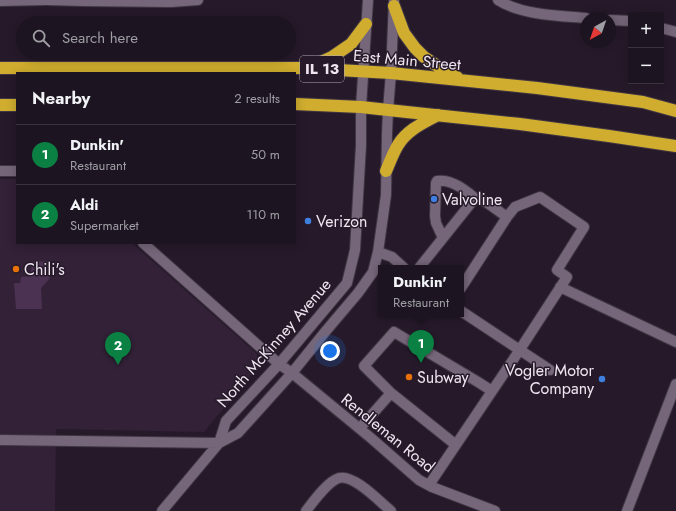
<!DOCTYPE html>
<meta charset="utf-8">
<style>
body{margin:0;font-family:Jost,sans-serif;background:#251d29;color:#f1f3f6}
.controls{position:absolute;right:12px;top:12px;display:grid;overflow:hidden;border-radius:0px;box-shadow:0 2px 10px #0003}
.controls button{width:36px;height:36px;display:grid;place-items:center;padding:0;border:0;border-bottom:1px solid #3a333e;background:#1c1420;color:#f1f3f6;font:20px sans-serif}
.compass{position:absolute;left:580px;top:12px;width:36px;height:36px;border-radius:50%;background:#1c1420;box-shadow:0 2px 10px #0003;rotate:220deg}
.you{position:absolute;left:330px;top:351px;width:14px;height:14px;margin:-10px;border:3px solid #fff;border-radius:50%;background:#1a73e8;box-shadow:0 0 0 6px #1a73e833}
.badge{display:grid;place-items:center;width:26px;height:26px;border-radius:50%;background:#0b8043;color:#fff;font-size:13px;font-weight:700}
.pin{position:absolute;translate:-50% -33px;filter:drop-shadow(0 1px 2px #0008)}
.pin::after{content:'';position:absolute;top:21px;width:14px;height:12px;background:inherit;clip-path:polygon(0 0,100% 0,50% 100%)}
.popup{position:absolute;left:378px;top:265px;width:86px;height:52px;box-sizing:border-box;display:grid;place-content:center;border-radius:0px;background:#1c1420;filter:drop-shadow(0 1px 3px #0005);font-size:13px;white-space:nowrap;color:#a09ea5}
.popup b{font-size:15px;color:#f1f3f6}
.popup::after{content:'';position:absolute;left:50%;top:100%;margin-left:-8px;border:8px solid transparent;border-top-color:#1c1420}
.list{margin:0;padding:0;list-style:none}
h2{display:flex;justify-content:space-between;align-items:center;height:52px;margin:0;padding:0 16px;font-size:17px}
h2 small{font-size:13px;font-weight:400;color:#a09ea5}
.list li{display:grid;grid-template-columns:26px 1fr auto;gap:12px;align-items:center;box-sizing:border-box;height:60px;padding:0 16px;border-top:1px solid #3a333e}
.list b{display:block;font-size:15px;white-space:nowrap}
.list p{margin:0;font-size:13px;white-space:nowrap;color:#a09ea5}
.list em{font-size:13px;font-style:normal;color:#a09ea5}
.icon{flex:none;width:22px;height:22px;fill:none;stroke:currentColor;stroke-width:2;stroke-linecap:round;stroke-linejoin:round}
.map{position:relative;flex:none;width:676px;height:511px;overflow:hidden}
.search{position:absolute;background:#1c1420;box-shadow:0 2px 10px #0003;left:16px;top:16px;width:280px;height:44px;display:flex;align-items:center;gap:10px;box-sizing:border-box;padding:0 14px;border-radius:22px;color:#a09ea5;font-size:15px}
.panel{position:absolute;background:#1c1420;box-shadow:0 2px 10px #0003;left:16px;top:72px;width:280px;height:172px;border-radius:0px}
.map>svg:first-child{display:block}
.built{fill:#322137}
.green{fill:#4c3252}
.lines{fill:none;stroke-linecap:round;stroke-linejoin:round}
.minor-casing{stroke:#403643;stroke-width:12}
.highway-casing{stroke:#403643;stroke-width:14}
.minor{stroke:#756679;stroke-width:10}
.highway{stroke:#d0ad2e;stroke-width:12}
.shop-dot{fill:#3f7fe0;stroke:#261a2a;stroke-width:1.5}
.food-dot{fill:#e8710a;stroke:#261a2a;stroke-width:1.5}
.labels{text-anchor:middle;dominant-baseline:central;stroke-width:3;stroke-linejoin:round;paint-order:stroke}
.shield{fill:#261a2a;stroke:#b2a8b5;stroke-width:1}
.shield-label{font-size:15px;font-weight:bold;fill:#eee5f0}
.street-label{font-size:16px;fill:#eee5f0;stroke:#261a2a}
.poi-label{font-size:16px;fill:#eee5f0;stroke:#261a2a;text-anchor:start}
</style>
<div class="map">
<svg width="676" height="511" viewBox="0 0 676 511">
<rect width="100%" height="100%" fill="#261a2a"/>
<path class="built" d="M 0,179 L 17,179 L 17,243 L 132,243 L 256,353 L 259,362 L 257,368 L 204,432 L 56,429 L 55,511 L 0,511 Z"/>
<path class="green" d="M 50,261 L 50,278 L 41,288 L 42,309 L 16,309 L 14,283 L 20,283 L 21,277 L 31,276 L 32,262 Z"/>
<g class="lines">
<g class="minor-casing">
<path id="minor" d="M 48,0 L 83,1 L 171,2 L 198,0
M 498,0 C 521,15 560,16 586,18
M 0,1 L 45,0
M 610,20 L 631,21
M 661,28 L 676,32
M 0,171 L 17,171
M 443,238 L 436,223 L 435,216 L 436,183 L 437,181 C 451,179 464,189 475,198
M 143,243 L 279,364 L 292,373 L 371,438 L 419,480 L 432,487 L 495,511
M 378,252 L 392,257 L 404,268
M 419,268 L 475,198 L 486,202 L 507,217 L 461,288
M 560,287 L 676,342
M 461,311 L 550,370
M 391,393 L 456,445
M 360,428 L 391,393 L 364,366 L 394,332 L 478,382 L 492,391
M 0,440 L 219,443
M 219,443 L 226,421 L 279,364 L 347,283 L 355,250 L 361,145 L 361,107 L 368,0
M 429,485 L 519,351 L 567,277 L 557,270 L 584,227 L 540,197 L 515,207 L 507,217
M 162,511 L 219,443 L 238,433 L 292,373 L 325,332 L 358,293 L 373,272 L 378,252 L 386,195 L 387,134 L 388,110 L 391,73 L 394,0
M 306,511 C 313,502 328,481 339,478 C 354,474 380,502 391,511
M 627,511 L 676,384"/>
</g>
<g class="highway-casing">
<path id="highway" d="M 394,6 L 404,33 L 415,48 L 424,57 L 442,69 L 457,77
M 310,67 L 332,57 L 351,44 L 366,24
M 0,68 L 303,68 L 391,73 L 537,88 L 643,102 L 676,111
M 295,104 L 361,107 L 388,110 L 520,124 L 609,136 L 676,146
M 0,105 L 17,105
M 386,171 C 390,162 393,153 398,145 C 407,130 423,123 438,115"/>
</g>
<use href="#minor" class="minor"/>
<use href="#highway" class="highway"/>
</g>
<g class="shop-dot">
<circle cx="434" cy="199" r="4"/>
<circle cx="308" cy="221" r="4"/>
<circle cx="602" cy="379" r="4"/>
</g>
<g class="food-dot">
<circle cx="16" cy="269" r="4"/>
<circle cx="409" cy="377" r="4"/>
</g>
<g class="labels">
<rect class="shield" x="300" y="56" width="44" height="26" rx="3"/>
<g class="shield-label">
<text x="322" y="69">IL 13</text>
</g>
<g class="street-label">
<text transform="translate(407 60) rotate(5)">East Main Street</text>
<text transform="translate(274 343) rotate(-49)">North McKinney Avenue</text>
<text transform="translate(388 433) rotate(39)">Rendleman Road</text>
</g>
<g class="poi-label">
<text x="442" y="199">Valvoline</text>
<text x="316" y="221">Verizon</text>
<text x="24" y="269">Chili's</text>
<text x="594" y="370" text-anchor="end">Vogler Motor<tspan x="594" dy="18">Company</tspan></text>
<text x="417" y="377">Subway</text>
</g>
</g>
</svg>
<div class="controls">
<button>+</button>
<button>−</button>
</div>
<svg class="compass" viewBox="-18 -18 36 36"><path d="M0-13l5 13h-10z" fill="#e53935"/><path d="M0 13l5-13h-10z" fill="#a09ea5"/></svg>
<div class="you"></div>
<div class="pin badge" style="left:421px;top:363px">1</div>
<div class="popup"><b>Dunkin'</b>Restaurant</div>
<div class="pin badge" style="left:118px;top:365px">2</div>
<div class="search"><svg class="icon" aria-label="search" viewBox="0 0 24 24"><circle cx="10" cy="10" r="6"/><path d="M15 15l6 6"/></svg>Search here</div>
<section class="panel">
<h2>Nearby<small>2 results</small></h2>
<ul class="list">
<li><span class="badge">1</span><div><b>Dunkin'</b><p>Restaurant</p></div><em>50 m</em></li>
<li><span class="badge">2</span><div><b>Aldi</b><p>Supermarket</p></div><em>110 m</em></li>
</ul>
</section>
</div>
